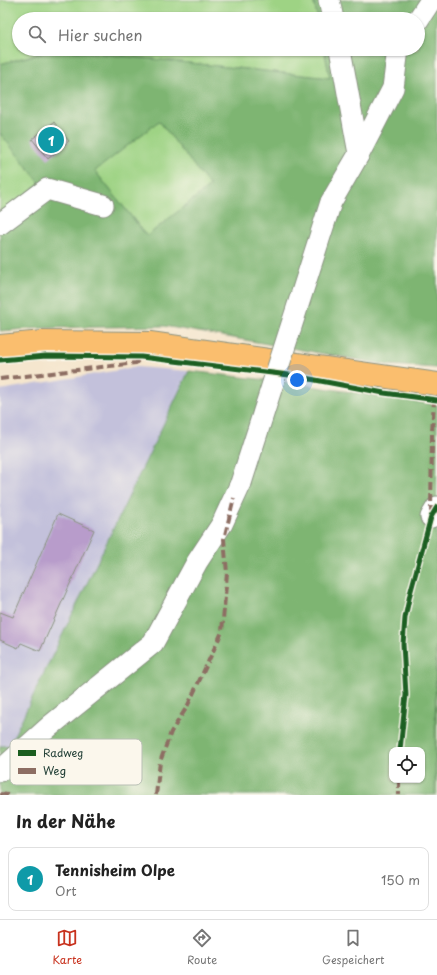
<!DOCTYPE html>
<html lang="de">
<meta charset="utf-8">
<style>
body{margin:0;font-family:"Playpen Sans",sans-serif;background:#f6f6f6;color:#222}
.controls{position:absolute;right:12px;bottom:12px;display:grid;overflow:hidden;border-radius:8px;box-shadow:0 1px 3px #0004}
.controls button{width:36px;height:36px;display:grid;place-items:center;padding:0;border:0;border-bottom:1px solid #e0e0e0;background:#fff;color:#222;font:20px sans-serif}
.you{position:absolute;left:297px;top:380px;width:14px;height:14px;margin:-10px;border:3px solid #fff;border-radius:50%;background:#1a73e8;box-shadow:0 0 0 6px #1a73e833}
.badge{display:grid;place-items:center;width:26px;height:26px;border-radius:50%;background:#c8321e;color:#fff;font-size:13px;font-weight:700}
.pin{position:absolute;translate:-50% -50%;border:2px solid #fff;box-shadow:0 1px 4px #0006}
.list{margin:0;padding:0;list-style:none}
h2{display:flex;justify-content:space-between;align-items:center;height:52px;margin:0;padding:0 16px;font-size:17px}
h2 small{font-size:13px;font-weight:400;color:#767676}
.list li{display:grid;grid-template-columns:26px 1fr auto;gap:12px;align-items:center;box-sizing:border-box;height:64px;margin:0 8px 8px;padding:0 8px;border:1px solid #e0e0e0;border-radius:8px}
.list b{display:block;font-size:15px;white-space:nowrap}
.list p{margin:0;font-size:13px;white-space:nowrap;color:#767676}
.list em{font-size:13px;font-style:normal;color:#767676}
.icon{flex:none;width:22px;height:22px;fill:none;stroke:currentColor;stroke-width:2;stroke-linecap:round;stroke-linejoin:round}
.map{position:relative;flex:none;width:437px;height:795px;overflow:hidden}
.search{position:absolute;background:#fff;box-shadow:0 1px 3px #0004;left:12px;right:12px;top:12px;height:44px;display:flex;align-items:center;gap:10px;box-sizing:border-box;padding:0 14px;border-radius:22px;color:#767676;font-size:15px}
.sheet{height:124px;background:#fff}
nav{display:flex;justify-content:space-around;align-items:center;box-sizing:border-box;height:56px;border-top:1px solid #e0e0e0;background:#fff;font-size:11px;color:#767676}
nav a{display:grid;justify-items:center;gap:2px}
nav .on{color:#c8321e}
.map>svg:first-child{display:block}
.industrial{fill:#c3c1db}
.green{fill:#9ed384;stroke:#5e885c}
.forest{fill:#7eb572;stroke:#4e7953;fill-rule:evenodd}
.building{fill:#b89ccb}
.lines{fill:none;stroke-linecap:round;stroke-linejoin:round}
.minor-casing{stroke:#8a9281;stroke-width:23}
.major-casing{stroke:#8a9281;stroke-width:24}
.minor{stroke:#fff;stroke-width:21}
.major{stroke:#fabe6e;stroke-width:22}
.minor-bridge-casing{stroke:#8a9281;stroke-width:23;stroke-linecap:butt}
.minor-bridge{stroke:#fff;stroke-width:21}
.quiet{stroke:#8d6e63;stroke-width:4;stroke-dasharray:8 4;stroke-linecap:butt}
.cycleway-casing{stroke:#fbf7ec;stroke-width:8}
.cycleway{stroke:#1b5e20;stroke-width:5}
.key{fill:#fbf7ec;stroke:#b9bfb5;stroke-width:1}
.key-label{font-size:11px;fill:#1f3d34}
</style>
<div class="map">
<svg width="437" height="795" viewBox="0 0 437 795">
<rect width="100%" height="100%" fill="#fbf7ec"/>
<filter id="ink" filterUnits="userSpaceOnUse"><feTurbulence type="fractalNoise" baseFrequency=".025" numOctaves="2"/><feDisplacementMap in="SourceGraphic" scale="8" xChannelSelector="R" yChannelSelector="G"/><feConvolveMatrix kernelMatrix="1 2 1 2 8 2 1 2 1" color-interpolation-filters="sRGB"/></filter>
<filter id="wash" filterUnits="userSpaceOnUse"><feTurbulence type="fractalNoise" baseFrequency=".012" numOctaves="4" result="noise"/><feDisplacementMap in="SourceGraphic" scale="16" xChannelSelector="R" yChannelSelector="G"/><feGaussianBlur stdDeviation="0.9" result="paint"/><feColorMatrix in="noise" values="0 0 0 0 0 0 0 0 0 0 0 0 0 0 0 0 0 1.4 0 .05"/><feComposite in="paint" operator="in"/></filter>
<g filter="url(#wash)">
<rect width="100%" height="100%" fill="#f5e6ce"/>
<path class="industrial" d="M 137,367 L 189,371 L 9,746 L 0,746 L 0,390 Z"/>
<path class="green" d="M 0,0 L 313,0 L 318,19 L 19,19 L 19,49 L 54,49 L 0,64 Z
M 58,49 L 324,49 L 330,78 Z
M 159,121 L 210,186 L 147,236 L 95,171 Z
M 0,133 L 40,183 L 0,214 Z
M 437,601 L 437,795 L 435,795 L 436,604 Z"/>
<path class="forest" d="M 313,0 L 437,0 L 437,368 L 389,365 L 164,326 L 42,328 L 0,331 L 0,214 L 40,183 L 0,133 L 0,64 L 58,49 L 330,78 L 324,49 L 418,49 L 418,19 L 318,19 ZM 159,121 L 210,186 L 147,236 L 95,171 Z
M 189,371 L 284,382 L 437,405 L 435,795 L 0,795 L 0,746 L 9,746 ZM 392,750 L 422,750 L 422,780 L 392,780 Z"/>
<g id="blocks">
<path class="building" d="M 54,122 L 69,141 L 48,159 L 32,139 Z
M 58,514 L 94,530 L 40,651 L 21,643 L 18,648 L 0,640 L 0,612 L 13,617 Z"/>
</g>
</g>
<g filter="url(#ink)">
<use href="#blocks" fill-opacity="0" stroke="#8a9281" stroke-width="1"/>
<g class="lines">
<g class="minor-casing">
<path id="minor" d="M 329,0 L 333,19
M 418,20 L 431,0
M 359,154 L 393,88 L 398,49
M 331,202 L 359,154 L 340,49
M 0,224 L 47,189 L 103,205
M 431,517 L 437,507
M 0,771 L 50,726 L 153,643 L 197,562 L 222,524 L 241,483"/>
</g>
<g class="major-casing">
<path id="major" d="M 0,346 L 43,342 L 150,343 L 437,384"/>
</g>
<use href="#minor" class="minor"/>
<use href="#major" class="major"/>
<g class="minor-bridge-casing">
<path id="minor-bridge" d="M 241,483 L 331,202"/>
</g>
<use href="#minor-bridge" class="minor-bridge"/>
<path class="quiet" d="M 0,379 L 136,363 L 141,357
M 431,514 L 432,432 L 434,400
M 399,780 L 399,795
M 0,794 L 8,795
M 156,795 L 160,762 L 171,732 L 187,707 L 222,632 L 227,573 L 224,539 L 234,498"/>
<g class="cycleway-casing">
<path id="cycleway" d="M 0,360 L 46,356 L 141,357 L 289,375 L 384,393 L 437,400
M 400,750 L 406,695 L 403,644 L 405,618 L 410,594 L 431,517 L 437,507"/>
</g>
<use href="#cycleway" class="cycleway"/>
</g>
</g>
<rect x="10" y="739" width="132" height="46" rx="6" class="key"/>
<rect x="18" y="750" width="18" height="6" fill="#1b5e20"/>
<rect x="18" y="768" width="18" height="6" fill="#8d6e63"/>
<g class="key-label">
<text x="43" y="757">Radweg</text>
<text x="43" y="775">Weg</text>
</g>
</svg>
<div class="controls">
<button><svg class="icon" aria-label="locate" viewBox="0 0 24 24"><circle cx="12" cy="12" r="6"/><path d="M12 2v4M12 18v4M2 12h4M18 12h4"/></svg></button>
</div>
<div class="you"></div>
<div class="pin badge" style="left:51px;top:140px;background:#0f9aa8">1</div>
<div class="search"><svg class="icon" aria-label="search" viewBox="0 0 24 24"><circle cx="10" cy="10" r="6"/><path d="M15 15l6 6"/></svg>Hier suchen</div>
</div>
<section class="sheet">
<h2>In der Nähe<small></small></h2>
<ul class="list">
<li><span class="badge" style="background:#0f9aa8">1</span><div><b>Tennisheim Olpe</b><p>Ort</p></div><em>150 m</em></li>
</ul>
</section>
<nav>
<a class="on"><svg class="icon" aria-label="map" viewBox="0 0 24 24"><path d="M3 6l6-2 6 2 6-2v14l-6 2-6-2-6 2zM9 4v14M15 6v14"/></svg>Karte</a>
<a><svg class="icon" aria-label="directions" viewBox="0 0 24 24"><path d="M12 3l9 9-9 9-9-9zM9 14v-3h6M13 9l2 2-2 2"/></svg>Route</a>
<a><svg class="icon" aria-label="saved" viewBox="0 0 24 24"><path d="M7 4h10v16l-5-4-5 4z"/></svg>Gespeichert</a>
</nav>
